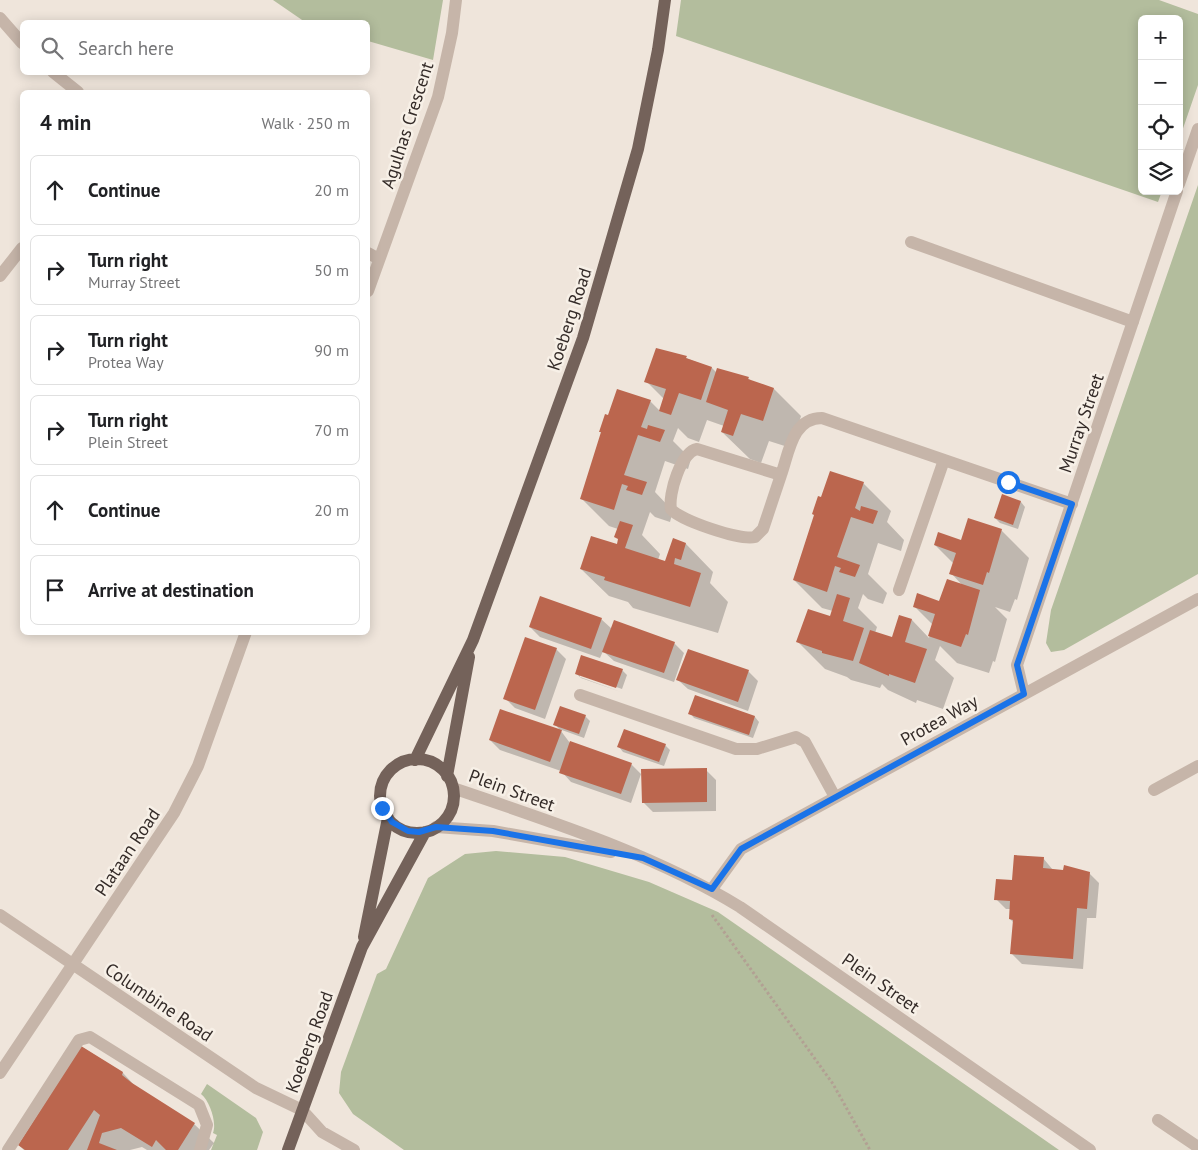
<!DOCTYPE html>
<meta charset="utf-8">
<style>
body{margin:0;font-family:"PT Sans",sans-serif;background:#f2f2f2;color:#202124}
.controls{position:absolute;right:15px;top:15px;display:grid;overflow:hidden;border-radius:8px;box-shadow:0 2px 12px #0003}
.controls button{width:45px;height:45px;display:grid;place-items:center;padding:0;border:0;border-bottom:1px solid #e0e0e0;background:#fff;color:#202124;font:25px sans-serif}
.stop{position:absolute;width:15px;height:15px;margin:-11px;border:4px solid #1a73e8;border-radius:50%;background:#fff}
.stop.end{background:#1a73e8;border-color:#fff;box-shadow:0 1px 5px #0008}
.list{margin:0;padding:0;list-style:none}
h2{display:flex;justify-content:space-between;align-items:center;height:65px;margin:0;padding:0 20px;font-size:21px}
h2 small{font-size:16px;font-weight:400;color:#757577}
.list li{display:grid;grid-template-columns:32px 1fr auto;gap:15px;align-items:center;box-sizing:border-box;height:70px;margin:0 10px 10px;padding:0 10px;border:1px solid #e0e0e0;border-radius:8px}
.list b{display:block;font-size:19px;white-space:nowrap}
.list p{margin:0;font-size:16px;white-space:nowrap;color:#757577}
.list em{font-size:16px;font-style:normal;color:#757577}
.icon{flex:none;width:28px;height:28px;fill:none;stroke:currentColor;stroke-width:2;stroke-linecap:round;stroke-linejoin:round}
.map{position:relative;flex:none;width:1198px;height:1150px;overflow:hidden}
.search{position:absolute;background:#fff;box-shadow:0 2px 12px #0003;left:20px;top:20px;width:350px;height:55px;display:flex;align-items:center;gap:12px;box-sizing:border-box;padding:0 18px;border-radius:8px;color:#757577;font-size:19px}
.panel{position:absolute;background:#fff;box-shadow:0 2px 12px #0003;left:20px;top:90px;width:350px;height:545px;border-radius:8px}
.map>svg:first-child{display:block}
.green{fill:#b3bd9d}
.shadow{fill:#0003}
.building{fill:#bb664e}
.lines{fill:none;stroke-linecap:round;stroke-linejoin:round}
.path{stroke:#b2a093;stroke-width:3;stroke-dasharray:2.5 2.5;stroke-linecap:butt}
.minor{stroke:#c6b5a9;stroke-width:12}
.major{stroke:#74625a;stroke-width:12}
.route{stroke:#1a73e8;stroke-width:6}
.labels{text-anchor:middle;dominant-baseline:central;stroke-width:5;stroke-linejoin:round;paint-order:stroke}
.street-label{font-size:18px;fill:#342b28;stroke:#f7f0e7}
</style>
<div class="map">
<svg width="1198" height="1150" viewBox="0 0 1198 1150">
<rect width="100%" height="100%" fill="#efe5db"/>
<path class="green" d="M 273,0 L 443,0 L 433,60 L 368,41 L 368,22 L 305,22 Z
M 681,0 L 1159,0 L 1198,14 L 1198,85 L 1179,140 L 1179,19 L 1142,19 L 1142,191 L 1162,191 L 1158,202 L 676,36 Z
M 1198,185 L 1198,574 L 1064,650 L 1051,652 L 1046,643 L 1051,610 Z
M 496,851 L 565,857 L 649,882 L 718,912 L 1059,1150 L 404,1150 L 353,1114 L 339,1093 L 341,1072 L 377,974 L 386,969 L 428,878 L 465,854 Z
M 207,1084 L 256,1118 L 263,1132 L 257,1150 L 211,1150 L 217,1135 L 213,1133 C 217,1123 210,1101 201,1094 Z"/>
<path class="shadow" d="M 670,352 L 712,368 L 717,373 L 748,378 L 752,382 L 774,389 L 801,416 L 791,448 L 769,441 L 761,463 L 750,459 L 722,432 L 724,426 L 707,420 L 699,442 L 688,438 L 678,428 L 673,441 L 691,459 L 688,469 L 665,461 L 655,492 L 673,511 L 670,522 L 655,517 L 650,512 L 642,535 L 660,554 L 658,560 L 666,563 L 674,540 L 686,544 L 713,572 L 710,583 L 728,602 L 718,633 L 633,608 L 628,602 L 609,596 L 581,569 L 617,545 L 619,540 L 618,529 L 609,526 L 581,498 L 602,433 L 600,432 L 609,416 L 650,401 L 660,411 L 664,399 L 646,381 Z
M 863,483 L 891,511 L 887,522 L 904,540 L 901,551 L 878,543 L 868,574 L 887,593 L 883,604 L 868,599 L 863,594 L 858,608 L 877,627 L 875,633 L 893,639 L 900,617 L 912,620 L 929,638 L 933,625 L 914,606 L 940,603 L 963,586 L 951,573 L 954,564 L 935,545 L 961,541 L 1001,530 L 1029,558 L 1017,600 L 1015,599 L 1010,612 L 995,607 L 1007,619 L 995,662 L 993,661 L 989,673 L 957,663 L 940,646 L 935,660 L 954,678 L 943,709 L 917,700 L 916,703 L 888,690 L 882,684 L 880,688 L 851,680 L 847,677 L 825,669 L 798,642 L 830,618 L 833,611 L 822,608 L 794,580 L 822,498 Z
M 1002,496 L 1021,502 L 1025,507 L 1018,529 L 1000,523 L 995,518 Z
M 601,619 L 612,629 L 674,643 L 684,653 L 674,682 L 614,661 L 603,651 L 600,658 L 540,637 L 530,627 Z
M 556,649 L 566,659 L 545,719 L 515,708 L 505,698 Z
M 622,670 L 627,675 L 622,689 L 580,674 L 580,677 L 621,692 L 581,678 L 576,673 Z
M 748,671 L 758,681 L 748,711 L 688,689 L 678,680 Z
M 696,696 L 755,717 L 759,722 L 753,738 L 694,718 L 690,713 Z
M 585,716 L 590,721 L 584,738 L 559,729 L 555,724 Z
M 561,731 L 570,743 L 631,764 L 641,774 L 631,803 L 571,782 L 561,771 L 500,750 L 490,740 Z
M 665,745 L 670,750 L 664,766 L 623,752 L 619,747 Z
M 706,770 L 716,780 L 716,811 L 653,812 L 643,802 Z
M 1043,858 L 1053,870 L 1089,873 L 1099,883 L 1096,918 L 1087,918 L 1083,969 L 1022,964 L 1012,954 L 1014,923 L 1010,919 L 1011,909 L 1006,909 L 996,899 L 1013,882 Z
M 82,1047 L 123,1073 L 135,1086 L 194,1124 L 214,1143 L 209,1150 L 147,1150 L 142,1147 L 130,1150 L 24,1150 L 19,1145 Z"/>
<path class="building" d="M 656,348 L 687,356 L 686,358 L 712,367 L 701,400 L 679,393 L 671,415 L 659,411 L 666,389 L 644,382 Z
M 717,368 L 749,377 L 748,379 L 774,388 L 763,421 L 741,414 L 733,436 L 721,432 L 728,410 L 706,402 Z
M 617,389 L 651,400 L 641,427 L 647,429 L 648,425 L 665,430 L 660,442 L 638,435 L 624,475 L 647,482 L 642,495 L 626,490 L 628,486 L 622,484 L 614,510 L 580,499 L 601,432 L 599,432 L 605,414 L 608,415 Z
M 830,471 L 864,482 L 855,508 L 860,511 L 861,506 L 878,511 L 873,524 L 851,517 L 837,557 L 860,565 L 855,577 L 839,572 L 841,568 L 835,566 L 827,592 L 793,580 L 814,515 L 812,514 L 818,496 L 821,497 Z
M 1002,494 L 1021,501 L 1013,525 L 994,518 Z
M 968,518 L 1002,529 L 989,573 L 987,572 L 983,585 L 949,574 L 956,553 L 934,545 L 938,532 L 961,540 Z
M 620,521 L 633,525 L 625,548 L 665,561 L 673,538 L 686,543 L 681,560 L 675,558 L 674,564 L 701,573 L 690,607 L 604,580 L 605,577 L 580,569 L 591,536 L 617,544 L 618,539 L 614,537 Z
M 947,579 L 980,590 L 968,635 L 966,634 L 961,647 L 928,636 L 935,614 L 913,607 L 917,593 L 939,601 Z
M 837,594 L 850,598 L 843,621 L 864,628 L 853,661 L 822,653 L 822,651 L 796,642 L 808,609 L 830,616 Z
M 540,596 L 602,618 L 591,649 L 529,627 Z
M 899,615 L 912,619 L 905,642 L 927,649 L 915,683 L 889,674 L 889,676 L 859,663 L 870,630 L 892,637 Z
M 614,620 L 675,642 L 664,673 L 602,652 Z
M 525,637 L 557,648 L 535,710 L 503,699 Z
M 688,649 L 749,670 L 738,702 L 676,680 Z
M 581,655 L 623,669 L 616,688 L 575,674 Z
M 695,695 L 755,716 L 749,735 L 688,714 Z
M 560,706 L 586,715 L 579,734 L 553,725 Z
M 500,709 L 562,730 L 550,762 L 489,740 Z
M 624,729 L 666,744 L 659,762 L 617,747 Z
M 570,741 L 632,763 L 621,794 L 559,773 Z
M 707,768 L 707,802 L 642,803 L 641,769 Z
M 1014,855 L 1044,857 L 1043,868 L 1063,870 L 1064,865 L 1090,872 L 1087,909 L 1077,908 L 1073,959 L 1010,954 L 1013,920 L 1009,919 L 1010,901 L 994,900 L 996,879 L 1012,880 Z
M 81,1046 L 123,1072 L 122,1075 L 132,1083 L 195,1123 L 178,1150 L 166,1150 L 156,1140 L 152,1147 L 121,1128 L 102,1133 L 99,1143 L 117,1150 L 87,1150 L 100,1115 L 94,1110 L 68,1150 L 25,1150 L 18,1145 Z"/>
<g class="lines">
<path class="path" d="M 712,915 L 833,1084 L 870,1150"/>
<path class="minor" d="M 0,18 L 22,43
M 53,72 L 78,92
M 1179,184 L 1198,129
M 911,242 L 1133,322
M 368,253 L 379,259
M 0,276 L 22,248
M 368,291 L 438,97 L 452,33 L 456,0
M 697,449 L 781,475 L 763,529 L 755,537 C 741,541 679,520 671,509 C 668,494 681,452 697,449 Z
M 781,475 C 789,453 792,418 822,418 L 1072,504
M 899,590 L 944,460
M 1024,694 L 1017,665 L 1177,191
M 580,695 L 736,749 L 757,749 L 796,737 L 805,742 L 835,797
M 453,788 C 549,821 654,854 740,907 L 1090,1150
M 1154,790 L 1198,766
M 436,827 L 493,831 L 611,852
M 712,889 L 741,849 L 1198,599
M 0,915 L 256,1088 L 302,1110 L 322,1132 L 354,1150
M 0,1073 L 174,813 L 198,766 L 246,632
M 1158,1120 L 1198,1147
M 8,1150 L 79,1040 L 90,1037 L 199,1105 L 207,1125 L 200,1150"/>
<path class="major" d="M380 796a37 37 0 1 1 74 0a37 37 0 1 1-74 0Z
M 415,760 L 473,640 L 583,338 L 638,149 L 658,50 L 665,0
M 447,776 L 469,657
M 364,937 L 388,818
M 288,1150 L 362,947 L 425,832"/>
</g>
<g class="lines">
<path class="route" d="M 382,808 L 392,822 L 408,831 L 419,832 L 436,827 L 493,831 L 643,858 L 712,889 L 741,849 L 1024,694 L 1017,665 L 1072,504 L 1008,482"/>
</g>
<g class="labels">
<g class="street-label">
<text transform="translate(407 125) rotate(-72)">Agulhas Crescent</text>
<text transform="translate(569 319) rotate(-72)">Koeberg Road</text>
<text transform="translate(1081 423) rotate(-71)">Murray Street</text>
<text transform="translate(939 720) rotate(-29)">Protea Way</text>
<text transform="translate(512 790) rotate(20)">Plein Street</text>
<text transform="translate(127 852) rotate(-56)">Plataan Road</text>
<text transform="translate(881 983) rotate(35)">Plein Street</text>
<text transform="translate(159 1002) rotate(34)">Columbine Road</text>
<text transform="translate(309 1042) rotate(-70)">Koeberg Road</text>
</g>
</g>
</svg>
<div class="controls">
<button>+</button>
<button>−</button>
<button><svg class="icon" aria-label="locate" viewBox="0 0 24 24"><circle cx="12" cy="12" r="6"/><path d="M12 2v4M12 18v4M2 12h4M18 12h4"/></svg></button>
<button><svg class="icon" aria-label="layers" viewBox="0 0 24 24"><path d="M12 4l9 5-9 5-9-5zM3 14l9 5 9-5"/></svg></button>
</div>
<div class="stop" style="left:1008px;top:482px"></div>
<div class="stop end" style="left:382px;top:808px"></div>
<div class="search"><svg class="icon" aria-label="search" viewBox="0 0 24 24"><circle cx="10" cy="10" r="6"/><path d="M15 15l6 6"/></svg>Search here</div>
<section class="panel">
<h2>4 min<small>Walk · 250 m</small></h2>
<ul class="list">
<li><svg class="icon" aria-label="ahead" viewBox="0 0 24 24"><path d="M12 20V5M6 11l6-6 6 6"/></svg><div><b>Continue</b></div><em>20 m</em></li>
<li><svg class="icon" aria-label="right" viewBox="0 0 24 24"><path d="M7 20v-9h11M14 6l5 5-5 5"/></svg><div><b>Turn right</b><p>Murray Street</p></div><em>50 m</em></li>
<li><svg class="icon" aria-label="right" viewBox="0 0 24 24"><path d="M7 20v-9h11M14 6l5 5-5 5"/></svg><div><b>Turn right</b><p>Protea Way</p></div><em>90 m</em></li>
<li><svg class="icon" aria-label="right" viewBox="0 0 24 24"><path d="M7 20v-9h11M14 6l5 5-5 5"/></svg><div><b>Turn right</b><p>Plein Street</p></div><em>70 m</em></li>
<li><svg class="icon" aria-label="ahead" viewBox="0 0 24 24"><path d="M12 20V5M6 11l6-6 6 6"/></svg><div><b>Continue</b></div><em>20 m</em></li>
<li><svg class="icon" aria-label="arrive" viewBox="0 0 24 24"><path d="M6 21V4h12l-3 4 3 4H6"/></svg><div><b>Arrive at destination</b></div></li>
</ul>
</section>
</div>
